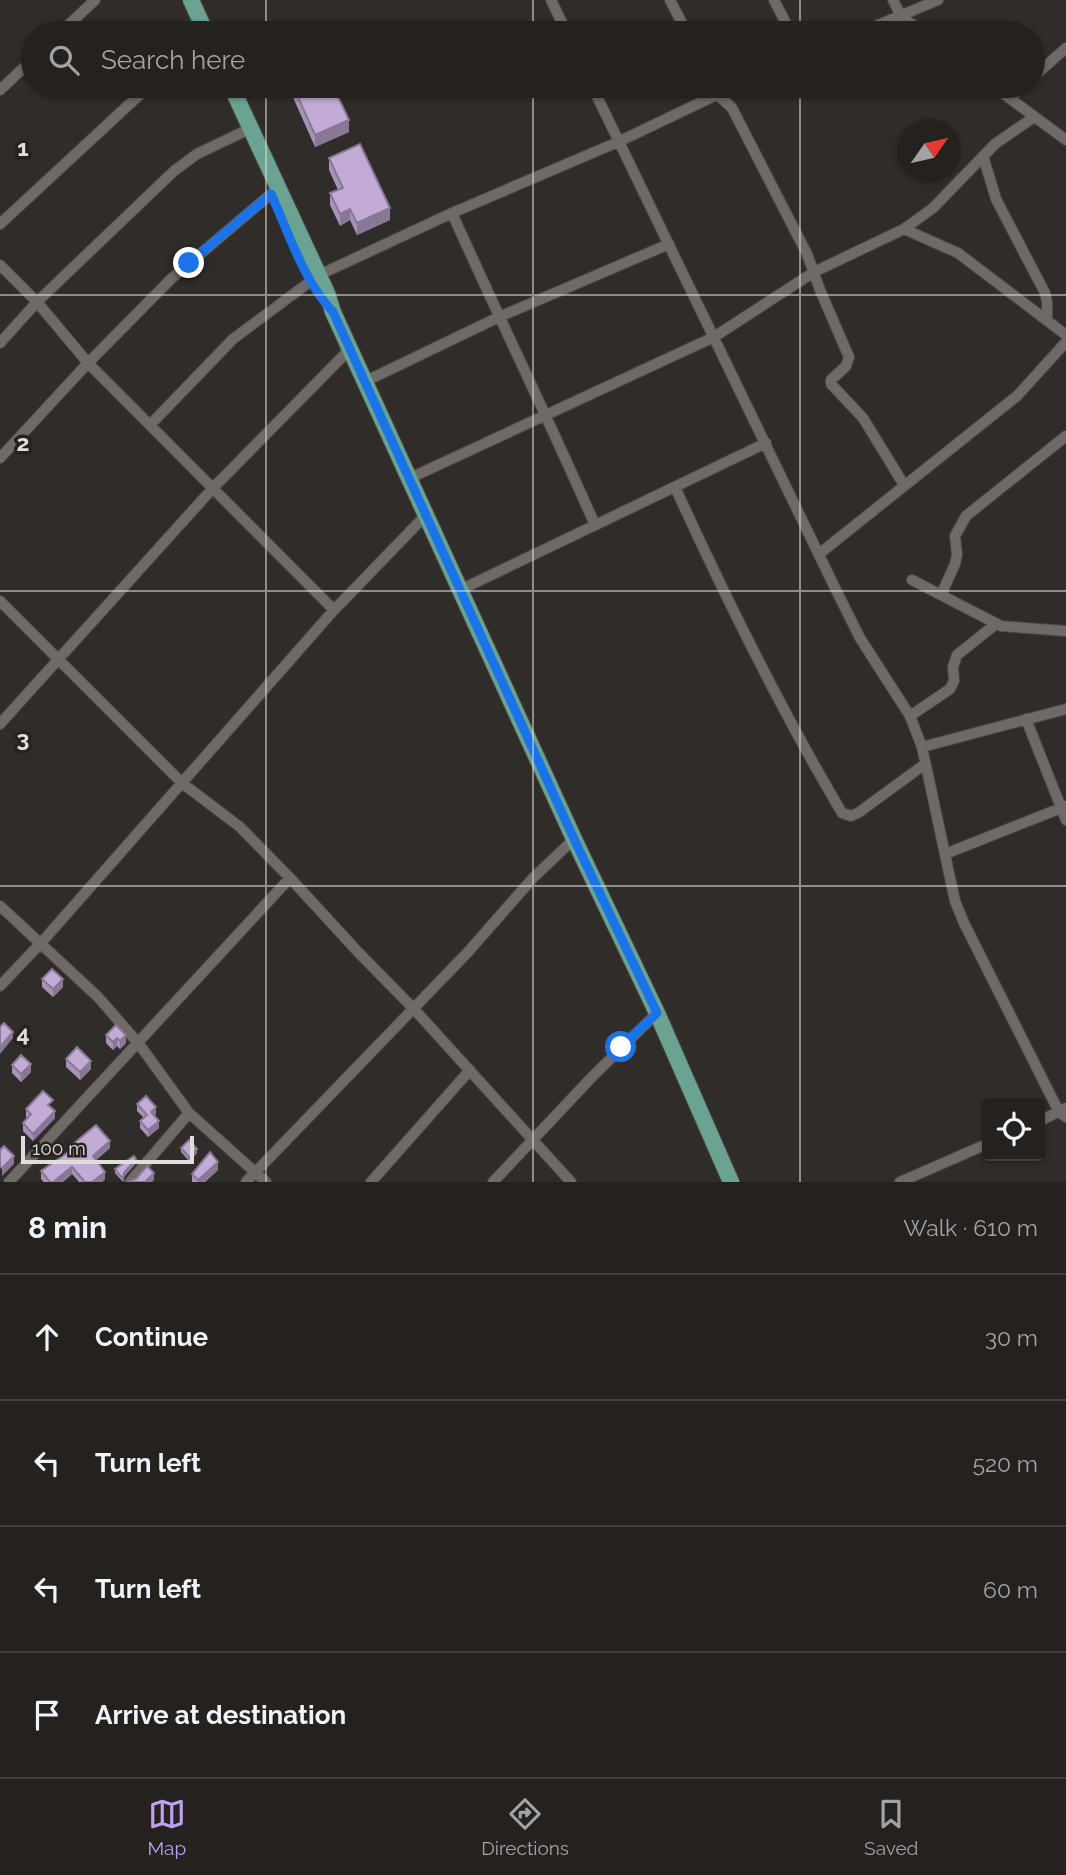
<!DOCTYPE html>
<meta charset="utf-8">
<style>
body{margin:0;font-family:Raleway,sans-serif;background:#302e2c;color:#f1f3f6}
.controls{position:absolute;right:21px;bottom:21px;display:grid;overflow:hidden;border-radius:7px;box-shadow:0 2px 5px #0004}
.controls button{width:63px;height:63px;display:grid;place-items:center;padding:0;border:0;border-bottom:2px solid #413e3d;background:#24211f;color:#f1f3f6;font:35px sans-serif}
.compass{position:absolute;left:898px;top:119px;width:63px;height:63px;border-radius:50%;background:#24211f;box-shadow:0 2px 5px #0004;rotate:56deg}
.scale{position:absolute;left:21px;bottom:18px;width:173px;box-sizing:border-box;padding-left:7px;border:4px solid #e0dddb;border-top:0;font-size:19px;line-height:24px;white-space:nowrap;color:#e0dddb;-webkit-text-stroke:5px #262220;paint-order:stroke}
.stop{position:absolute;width:21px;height:21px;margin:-16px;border:5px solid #1a73e8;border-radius:50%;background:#fff}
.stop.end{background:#1a73e8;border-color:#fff;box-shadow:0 2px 7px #0008}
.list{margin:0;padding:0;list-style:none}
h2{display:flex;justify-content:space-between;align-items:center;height:91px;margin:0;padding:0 28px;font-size:30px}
h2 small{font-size:23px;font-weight:400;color:#a3a3a4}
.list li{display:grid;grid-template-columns:46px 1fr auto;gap:21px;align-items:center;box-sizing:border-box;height:126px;padding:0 28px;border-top:2px solid #413e3d}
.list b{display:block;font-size:26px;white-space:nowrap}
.list em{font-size:23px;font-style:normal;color:#a3a3a4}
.icon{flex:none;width:38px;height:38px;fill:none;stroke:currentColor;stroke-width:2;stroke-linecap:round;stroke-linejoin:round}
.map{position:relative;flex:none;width:1066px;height:1182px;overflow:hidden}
.search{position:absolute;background:#24211f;box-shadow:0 2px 5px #0004;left:21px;right:21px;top:21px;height:77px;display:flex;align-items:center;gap:18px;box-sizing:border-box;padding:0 24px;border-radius:38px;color:#a3a3a4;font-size:26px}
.sheet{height:595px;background:#24211f}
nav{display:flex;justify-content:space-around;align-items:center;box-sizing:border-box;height:98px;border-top:2px solid #413e3d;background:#24211f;font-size:19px;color:#a3a3a4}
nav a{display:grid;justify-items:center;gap:4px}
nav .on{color:#bca0f2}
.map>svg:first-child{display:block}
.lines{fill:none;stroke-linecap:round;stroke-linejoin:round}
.minor-casing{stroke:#4c4846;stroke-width:12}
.primary-casing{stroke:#4c4846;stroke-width:18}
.minor{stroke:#6f6a67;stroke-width:10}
.primary{stroke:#6aa391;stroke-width:16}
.wall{fill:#a793b7}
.shaded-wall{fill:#887895}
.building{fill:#c2abd5;stroke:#887895;stroke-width:2}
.route{stroke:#1a73e8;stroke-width:9}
.grid{fill:none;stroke:#e0dddb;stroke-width:2;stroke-opacity:0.55}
.grid-label{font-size:23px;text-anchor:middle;font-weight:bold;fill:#e0dddb;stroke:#262220;stroke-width:7;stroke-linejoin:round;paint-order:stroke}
</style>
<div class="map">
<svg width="1066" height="1182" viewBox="0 0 1066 1182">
<rect width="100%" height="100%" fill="#302c29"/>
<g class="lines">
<g class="minor-casing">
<path id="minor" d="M 551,0 L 567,33
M 670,0 L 687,33
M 774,0 L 791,33
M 893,0 L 901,16 L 924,33
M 60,33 L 95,0
M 859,33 L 938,0
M 1033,77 L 1066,48
M 592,86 L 836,590 L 860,638 L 910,716 L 922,747 L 955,901 L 964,923 L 1059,1112 L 1066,1117
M 713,86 L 717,94 L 732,108 L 807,254 L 820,290 L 849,357 L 846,366 L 831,380 L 831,384 L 863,418 L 904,485
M 993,86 L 1066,140
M 0,90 L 33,59
M 1009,98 L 1023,86
M 983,156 L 996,199 L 1045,293 L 1047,302 L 1047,321
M 452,213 C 499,318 549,420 595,525
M 0,224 L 149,86
M 904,229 L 958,253 L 1066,335
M 0,265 L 37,302 L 88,363 L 334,610
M 0,343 L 37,302 L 174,171 L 197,154 L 243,132
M 364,382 L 499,317 L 669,244
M 150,425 L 233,339 L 319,275 L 452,213 L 618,142 L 735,86
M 0,458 L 88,363 L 172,278 L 271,194
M 408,479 L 714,337 L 814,272 L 904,229 L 933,208 L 995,144 L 1034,117
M 675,487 C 726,599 780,708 842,813 L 851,816 L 858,813 L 925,764
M 819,554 L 1017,396 L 1066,342
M 912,580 L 1001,626 L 1066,631
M 460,590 L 766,443
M 941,595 L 955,564 L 957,555 L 955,536 L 966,516 L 1066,436
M 0,601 L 182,783 L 240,827 L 290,878 L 359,953 L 413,1008 L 571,1182
M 910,716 L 950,689 L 954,681 L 953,667 L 957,655 L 996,624
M 1026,719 L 1066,820
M 0,724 L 213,488 L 350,349
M 922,747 L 1066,709
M 945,854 L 1066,806
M 0,906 L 98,997 L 139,1044 L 189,1113 L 266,1182
M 0,986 L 41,943 L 334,610 L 425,516
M 1040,1121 L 1066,1108
M 9,1182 L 290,878
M 130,1182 L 189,1113
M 246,1182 L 468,952 L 533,878 L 574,839
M 371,1182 L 470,1070
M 493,1182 L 592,1077 L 657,1013
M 900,1182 L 987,1144"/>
</g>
<g class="primary-casing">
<path id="primary" d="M 191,0 L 206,33
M 231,86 L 327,293 L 333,312 L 574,839 L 657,1013 L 731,1182"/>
</g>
<use href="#minor" class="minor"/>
<use href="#primary" class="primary"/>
</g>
<path class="wall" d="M 288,86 L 333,86 L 349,132 L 315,147 Z
M 329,158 L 390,220 L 357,235 L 350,220 L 340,226 L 330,205 L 330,193 L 338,190 L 329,170 Z
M 42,979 L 63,987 L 53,997 L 42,987 Z
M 106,1035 L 126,1043 L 120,1049 L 117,1046 L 113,1050 L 106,1043 Z
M 66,1059 L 91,1069 L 80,1080 L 66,1067 Z
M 12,1065 L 31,1072 L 21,1082 L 12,1073 Z
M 137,1104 L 156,1114 L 154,1116 L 159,1128 L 148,1137 L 140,1128 L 140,1121 L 144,1118 L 137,1111 Z
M 53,1107 L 52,1108 L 55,1118 L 33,1141 L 23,1131 L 23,1123 L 28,1118 L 26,1117 L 26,1109 Z
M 72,1145 L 110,1148 L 96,1160 L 105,1179 L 102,1182 L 79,1182 L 72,1174 L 63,1182 L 44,1182 L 41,1179 L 41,1171 L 72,1149 Z
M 181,1148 L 197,1153 L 189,1161 L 181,1152 Z
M 136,1163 L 124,1177 L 123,1182 L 115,1173 L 115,1169 Z
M 218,1170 L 205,1182 L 192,1182 L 192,1174 Z"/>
<path class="shaded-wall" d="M 349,120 L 349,132 L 315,147 L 315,135 Z
M 390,208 L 390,220 L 357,235 L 357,223 Z
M 350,209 L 350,220 L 340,226 L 340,214 Z
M 63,979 L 63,987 L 53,997 L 53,989 Z
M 13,1032 L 13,1038 L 0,1054 L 0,1047 Z
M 126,1035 L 126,1043 L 120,1049 L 120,1041 Z
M 117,1038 L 117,1046 L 113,1050 L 113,1042 Z
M 91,1061 L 91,1069 L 80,1080 L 80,1072 Z
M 31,1064 L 31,1072 L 21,1082 L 21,1074 Z
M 156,1107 L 156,1114 L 151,1119 L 151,1112 Z
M 55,1111 L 55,1118 L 33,1141 L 33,1134 Z
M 159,1121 L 159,1128 L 148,1137 L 148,1130 Z
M 110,1141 L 110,1148 L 93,1163 L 93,1156 Z
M 197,1149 L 197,1153 L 189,1161 L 189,1157 Z
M 14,1156 L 14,1164 L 2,1176 L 2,1168 Z
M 136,1159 L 136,1163 L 124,1177 L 123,1182 L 124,1173 Z
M 218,1162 L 218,1170 L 205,1182 L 198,1182 L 198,1180 Z
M 72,1167 L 72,1174 L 63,1182 L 53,1182 Z
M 105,1172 L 105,1179 L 102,1182 L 92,1182 Z
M 154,1173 L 154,1180 L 152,1182 L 145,1182 Z"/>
<path class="building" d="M 293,86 L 333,86 L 349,120 L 315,135 Z
M 360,144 L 390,208 L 357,223 L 350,209 L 340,214 L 330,193 L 343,188 L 329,158 Z
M 52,969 L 63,979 L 53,989 L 42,979 Z
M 4,1023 L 13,1032 L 0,1047 L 0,1027 Z
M 116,1025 L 126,1035 L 120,1041 L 117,1038 L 113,1042 L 106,1035 Z
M 77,1047 L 91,1061 L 80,1072 L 66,1059 Z
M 21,1055 L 31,1064 L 21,1074 L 12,1065 Z
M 43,1091 L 53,1100 L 48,1105 L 55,1111 L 33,1134 L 23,1123 L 31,1114 L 26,1109 Z
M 146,1096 L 156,1107 L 151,1112 L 159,1121 L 148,1130 L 140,1121 L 147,1115 L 137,1104 Z
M 96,1125 L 110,1141 L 93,1156 L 105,1172 L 92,1182 L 85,1182 L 72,1167 L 53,1182 L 50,1182 L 41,1171 L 74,1148 L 72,1145 Z
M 189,1140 L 197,1149 L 189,1157 L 181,1148 Z
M 4,1146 L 14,1156 L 2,1168 L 0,1166 L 0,1150 Z
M 210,1152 L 218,1162 L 198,1180 L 192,1174 Z
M 134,1156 L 136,1159 L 124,1173 L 123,1179 L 115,1169 Z
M 147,1166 L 154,1173 L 145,1182 L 128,1182 L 136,1179 Z"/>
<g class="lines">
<path class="route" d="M 189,263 L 271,194 C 289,233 303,280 333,312 L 574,839 L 657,1013 L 621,1047"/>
</g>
<path class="grid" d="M 266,0 L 266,33M 533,0 L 533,33M 800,0 L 800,33M 266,86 L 266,1182M 533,86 L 533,1182M 800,86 L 800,1182M 0,295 L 1066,295M 0,591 L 1066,591M 0,886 L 1066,886"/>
<g class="grid-label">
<text x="23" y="156">1</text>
<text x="23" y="451">2</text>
<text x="23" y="747">3</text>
<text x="23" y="1042">4</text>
</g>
</svg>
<div class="controls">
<button><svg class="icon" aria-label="locate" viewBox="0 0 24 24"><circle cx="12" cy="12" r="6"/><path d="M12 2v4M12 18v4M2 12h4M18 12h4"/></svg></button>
</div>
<svg class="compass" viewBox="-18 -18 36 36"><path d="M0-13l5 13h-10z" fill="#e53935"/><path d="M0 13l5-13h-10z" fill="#a3a3a4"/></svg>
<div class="scale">100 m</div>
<div class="stop" style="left:621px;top:1047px"></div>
<div class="stop end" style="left:189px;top:263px"></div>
<div class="search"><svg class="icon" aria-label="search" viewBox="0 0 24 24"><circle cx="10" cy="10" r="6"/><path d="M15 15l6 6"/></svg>Search here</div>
</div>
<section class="sheet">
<h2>8 min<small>Walk · 610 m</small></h2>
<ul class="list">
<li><svg class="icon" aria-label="ahead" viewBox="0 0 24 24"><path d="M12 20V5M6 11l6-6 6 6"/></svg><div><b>Continue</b></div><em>30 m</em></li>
<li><svg class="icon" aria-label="left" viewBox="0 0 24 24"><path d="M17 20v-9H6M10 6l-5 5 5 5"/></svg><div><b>Turn left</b></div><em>520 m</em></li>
<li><svg class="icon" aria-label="left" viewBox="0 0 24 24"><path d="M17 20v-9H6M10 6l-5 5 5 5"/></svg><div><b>Turn left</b></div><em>60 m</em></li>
<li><svg class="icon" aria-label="arrive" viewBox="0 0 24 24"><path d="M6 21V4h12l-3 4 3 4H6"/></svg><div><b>Arrive at destination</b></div></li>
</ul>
</section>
<nav>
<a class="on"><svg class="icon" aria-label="map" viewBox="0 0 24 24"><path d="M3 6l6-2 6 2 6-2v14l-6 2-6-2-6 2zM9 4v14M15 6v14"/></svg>Map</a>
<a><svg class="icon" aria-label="directions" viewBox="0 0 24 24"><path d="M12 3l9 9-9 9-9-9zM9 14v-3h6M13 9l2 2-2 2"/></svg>Directions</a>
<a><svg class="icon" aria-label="saved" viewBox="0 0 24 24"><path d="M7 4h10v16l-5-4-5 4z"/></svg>Saved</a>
</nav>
